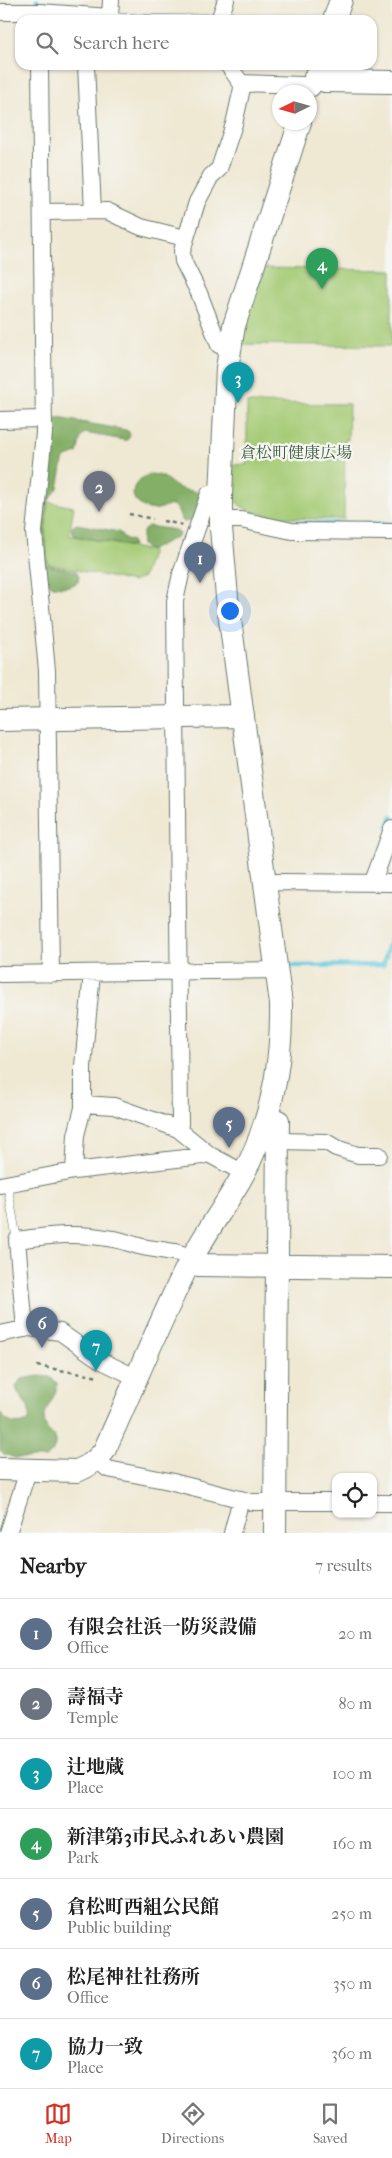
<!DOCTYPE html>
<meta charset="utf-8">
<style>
body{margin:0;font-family:"IM FELL French Canon","Noto Serif JP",serif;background:#f2f2f2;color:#222}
.controls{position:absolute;right:15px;bottom:15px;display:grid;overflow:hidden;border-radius:10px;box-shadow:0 1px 4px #0004}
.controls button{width:45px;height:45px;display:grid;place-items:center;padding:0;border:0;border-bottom:1px solid #e0e0e0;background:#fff;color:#222;font:25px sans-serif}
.compass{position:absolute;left:272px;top:85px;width:45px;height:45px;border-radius:50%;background:#fff;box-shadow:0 1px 4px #0004;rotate:265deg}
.you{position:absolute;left:229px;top:610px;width:18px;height:18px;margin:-12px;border:4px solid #fff;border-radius:50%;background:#1a73e8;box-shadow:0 0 0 8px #1a73e833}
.badge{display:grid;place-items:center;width:32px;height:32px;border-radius:50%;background:#d93025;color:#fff;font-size:16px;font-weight:700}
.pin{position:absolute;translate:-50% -41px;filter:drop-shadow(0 1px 2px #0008)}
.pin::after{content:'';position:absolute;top:26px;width:18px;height:15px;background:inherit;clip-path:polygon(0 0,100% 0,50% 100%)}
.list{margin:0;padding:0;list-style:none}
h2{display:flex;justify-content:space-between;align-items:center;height:65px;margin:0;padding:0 20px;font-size:21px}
h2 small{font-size:16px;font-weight:400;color:#767676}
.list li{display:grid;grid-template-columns:32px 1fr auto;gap:15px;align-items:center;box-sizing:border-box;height:70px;padding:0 20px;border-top:1px solid #e0e0e0}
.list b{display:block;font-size:19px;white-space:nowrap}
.list p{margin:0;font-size:16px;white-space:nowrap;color:#767676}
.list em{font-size:16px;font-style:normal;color:#767676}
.icon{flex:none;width:28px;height:28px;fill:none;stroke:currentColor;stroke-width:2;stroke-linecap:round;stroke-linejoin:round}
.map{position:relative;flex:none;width:392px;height:1533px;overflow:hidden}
.search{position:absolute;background:#fff;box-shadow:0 1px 4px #0004;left:15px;right:15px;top:15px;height:55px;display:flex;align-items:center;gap:12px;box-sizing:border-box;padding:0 18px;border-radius:15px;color:#767676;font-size:19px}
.sheet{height:555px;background:#fff}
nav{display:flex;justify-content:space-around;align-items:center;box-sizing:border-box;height:70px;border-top:1px solid #e0e0e0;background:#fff;font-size:14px;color:#767676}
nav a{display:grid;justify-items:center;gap:2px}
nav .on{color:#d93025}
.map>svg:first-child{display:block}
.green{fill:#a5cb75;stroke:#628454}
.forest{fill:#84af66;stroke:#52764d}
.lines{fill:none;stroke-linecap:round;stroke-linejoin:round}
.stream{stroke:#5fc6dc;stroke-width:4.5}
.lane-casing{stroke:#68796c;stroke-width:9}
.street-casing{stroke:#68796c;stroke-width:18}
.secondary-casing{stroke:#68796c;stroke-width:24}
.path{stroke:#68796c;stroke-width:2.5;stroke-dasharray:4 4;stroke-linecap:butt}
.lane{stroke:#fff;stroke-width:8}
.street{stroke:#fff;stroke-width:16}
.secondary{stroke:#fff;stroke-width:22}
.labels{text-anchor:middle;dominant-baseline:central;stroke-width:4.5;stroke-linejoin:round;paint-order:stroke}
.park-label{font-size:16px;fill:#406044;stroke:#f6f6f2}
</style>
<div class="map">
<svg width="392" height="1533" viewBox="0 0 392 1533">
<rect width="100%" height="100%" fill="#f6f6f2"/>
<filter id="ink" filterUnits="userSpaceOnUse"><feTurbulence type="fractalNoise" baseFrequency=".02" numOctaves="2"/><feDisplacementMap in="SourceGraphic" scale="10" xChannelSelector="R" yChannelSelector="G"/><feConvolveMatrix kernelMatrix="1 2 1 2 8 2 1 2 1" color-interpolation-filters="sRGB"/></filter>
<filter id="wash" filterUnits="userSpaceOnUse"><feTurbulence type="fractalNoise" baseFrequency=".0096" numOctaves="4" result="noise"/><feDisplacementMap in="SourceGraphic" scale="20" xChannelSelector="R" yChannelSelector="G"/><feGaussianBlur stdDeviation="1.12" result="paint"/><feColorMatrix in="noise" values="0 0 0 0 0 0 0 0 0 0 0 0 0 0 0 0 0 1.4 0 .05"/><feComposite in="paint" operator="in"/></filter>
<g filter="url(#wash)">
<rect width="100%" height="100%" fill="#efe8d3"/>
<path class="green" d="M 260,268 L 392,270 L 392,346 L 239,344 Z
M 247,403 L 349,404 L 348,440 L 345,440 L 344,519 C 322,519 246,521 235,500 C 231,491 233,474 232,465 L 247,464 Z
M 48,502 L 74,507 L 69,535 L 152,551 L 143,577 L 133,582 L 48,564 L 45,532 Z"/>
<path class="forest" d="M 58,418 L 126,430 L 129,432 L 130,436 L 127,440 L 124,440 L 85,433 L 81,437 L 77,453 L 64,458 L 63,462 L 58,488 L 48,502 L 45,532 L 47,561 L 51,566 L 77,572 L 79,577 L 78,582 C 70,588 52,589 44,581 L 40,555 L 50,428 L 53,421 Z
M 151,474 C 167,475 167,482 179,488 C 186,491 193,490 199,493 L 200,497 L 191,521 L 184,522 C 178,517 180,509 173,505 C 164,506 158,511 149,509 C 125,502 130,480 151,474 Z
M 77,524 L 119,532 L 124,538 L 132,541 L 133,545 L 129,546 L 75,536 L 72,531 L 72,527 Z
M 148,526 L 175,530 L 179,533 L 178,536 L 151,550 L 147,549 L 142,545 C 141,538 142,530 148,526 Z
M 40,1376 L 50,1377 L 57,1383 C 58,1398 37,1413 47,1429 C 49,1432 53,1434 55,1438 C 56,1447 53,1454 45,1458 L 15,1458 L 4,1454 L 0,1450 L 0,1413 C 6,1423 19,1427 29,1420 C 32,1402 19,1401 16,1387 L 21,1379 Z"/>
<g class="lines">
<path class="stream" d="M 37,0 L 37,3
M 287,523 L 392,524
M 388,827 L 392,816
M 376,890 L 392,893
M 289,966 L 383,965 L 392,933"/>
</g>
</g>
<g filter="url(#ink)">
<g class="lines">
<g class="lane-casing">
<path id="lane" d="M 110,17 L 147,19 L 219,18
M 7,1184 L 17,1240"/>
</g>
<g class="street-casing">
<path id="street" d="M 0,12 L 39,12 L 110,17 L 111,0
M 219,20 L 226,0
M 40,65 L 44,433 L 34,532 L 47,671 L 51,974
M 86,65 L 93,211
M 228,65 L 241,83 L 302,85 L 312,88
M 42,212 L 107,211 L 141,227 L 185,238
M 230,347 L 219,345 L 199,293 L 183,261 L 182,251 L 197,202 L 211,176 L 219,169 L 234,124 L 243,84
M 0,420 L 44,419
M 221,520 L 241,520 L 292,531 L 392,532
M 375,883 L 375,876 L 392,829
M 266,884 L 278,882 L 392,883
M 0,974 L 277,970
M 83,1104 L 114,1106 L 178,1129 L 210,1155 L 244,1173
M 178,1129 L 180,1124 L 175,601 L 181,574 L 209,494 L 221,494
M 278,1141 L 326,1142 L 336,1148 L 358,1155 L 379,1155
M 74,1171 L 76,1135 L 83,1108 L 83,1066 L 92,973
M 0,1185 L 74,1171 L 202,1156 L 206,1152
M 25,1329 L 17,1240 C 52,1235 77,1232 113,1239 C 123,1240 133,1245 143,1247 C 160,1251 177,1250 192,1258
M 0,1334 L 29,1328 L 60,1332 L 100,1360 L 137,1378
M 97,1460 L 108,1469 L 169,1481 L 251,1502 L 336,1502
M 373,1503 L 392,1503
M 8,1533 L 26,1477 L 27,1469
M 232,1533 L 241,1499"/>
</g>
<g class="secondary-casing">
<path id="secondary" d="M 334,20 L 341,0
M 315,77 L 325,81 L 392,82
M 0,720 L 243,716
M 267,1117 L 278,1121 L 275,1533
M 190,1261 L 198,1265 L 392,1267
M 0,1469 L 77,1471 C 89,1466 96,1461 104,1451 C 132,1390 157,1327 187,1267 C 203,1237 223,1209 240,1180 C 271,1126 282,1065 281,1004 L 227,597 L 221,528 L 221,494 L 227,368 L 234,326 L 300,122"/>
</g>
<path class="path" d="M 129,514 L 153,519
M 163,521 L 183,525
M 37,1366 L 99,1377"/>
<use href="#lane" class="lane"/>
<use href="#street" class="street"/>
<use href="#secondary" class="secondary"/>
</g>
</g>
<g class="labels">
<g class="park-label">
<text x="296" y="452">倉松町健康広場</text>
</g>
</g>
</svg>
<div class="controls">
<button><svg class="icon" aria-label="locate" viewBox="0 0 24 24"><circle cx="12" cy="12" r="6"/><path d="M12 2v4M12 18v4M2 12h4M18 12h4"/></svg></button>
</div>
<svg class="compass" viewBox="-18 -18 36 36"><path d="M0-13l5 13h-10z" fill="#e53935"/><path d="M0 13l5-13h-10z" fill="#767676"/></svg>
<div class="you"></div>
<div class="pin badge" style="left:200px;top:583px;background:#5c6f8a">1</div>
<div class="pin badge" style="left:99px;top:512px;background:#6b7280">2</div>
<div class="pin badge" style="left:238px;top:403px;background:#0f9aa8">3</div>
<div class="pin badge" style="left:322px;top:289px;background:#2e9e5b">4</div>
<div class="pin badge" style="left:229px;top:1148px;background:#5c6f8a">5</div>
<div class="pin badge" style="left:42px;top:1348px;background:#5c6f8a">6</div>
<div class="pin badge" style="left:96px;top:1371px;background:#0f9aa8">7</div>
<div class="search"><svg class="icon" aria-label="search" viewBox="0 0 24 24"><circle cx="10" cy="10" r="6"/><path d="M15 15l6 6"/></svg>Search here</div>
</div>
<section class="sheet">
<h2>Nearby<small>7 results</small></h2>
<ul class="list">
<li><span class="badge" style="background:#5c6f8a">1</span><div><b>有限会社浜一防災設備</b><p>Office</p></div><em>20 m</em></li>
<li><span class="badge" style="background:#6b7280">2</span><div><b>壽福寺</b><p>Temple</p></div><em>80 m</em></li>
<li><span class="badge" style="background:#0f9aa8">3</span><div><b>辻地蔵</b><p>Place</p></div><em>100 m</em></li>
<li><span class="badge" style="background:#2e9e5b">4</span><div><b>新津第3市民ふれあい農園</b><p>Park</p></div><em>160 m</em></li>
<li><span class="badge" style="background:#5c6f8a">5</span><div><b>倉松町西組公民館</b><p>Public building</p></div><em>250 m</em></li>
<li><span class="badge" style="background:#5c6f8a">6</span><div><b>松尾神社社務所</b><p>Office</p></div><em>350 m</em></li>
<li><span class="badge" style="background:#0f9aa8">7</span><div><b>協力一致</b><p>Place</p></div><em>360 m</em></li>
</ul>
</section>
<nav>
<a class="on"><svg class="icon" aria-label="map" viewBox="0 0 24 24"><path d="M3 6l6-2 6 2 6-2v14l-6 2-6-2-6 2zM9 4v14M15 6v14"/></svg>Map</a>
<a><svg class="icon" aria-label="directions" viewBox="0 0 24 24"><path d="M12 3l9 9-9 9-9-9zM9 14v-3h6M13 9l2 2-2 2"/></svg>Directions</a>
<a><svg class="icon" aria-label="saved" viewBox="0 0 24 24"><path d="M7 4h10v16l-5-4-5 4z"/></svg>Saved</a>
</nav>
